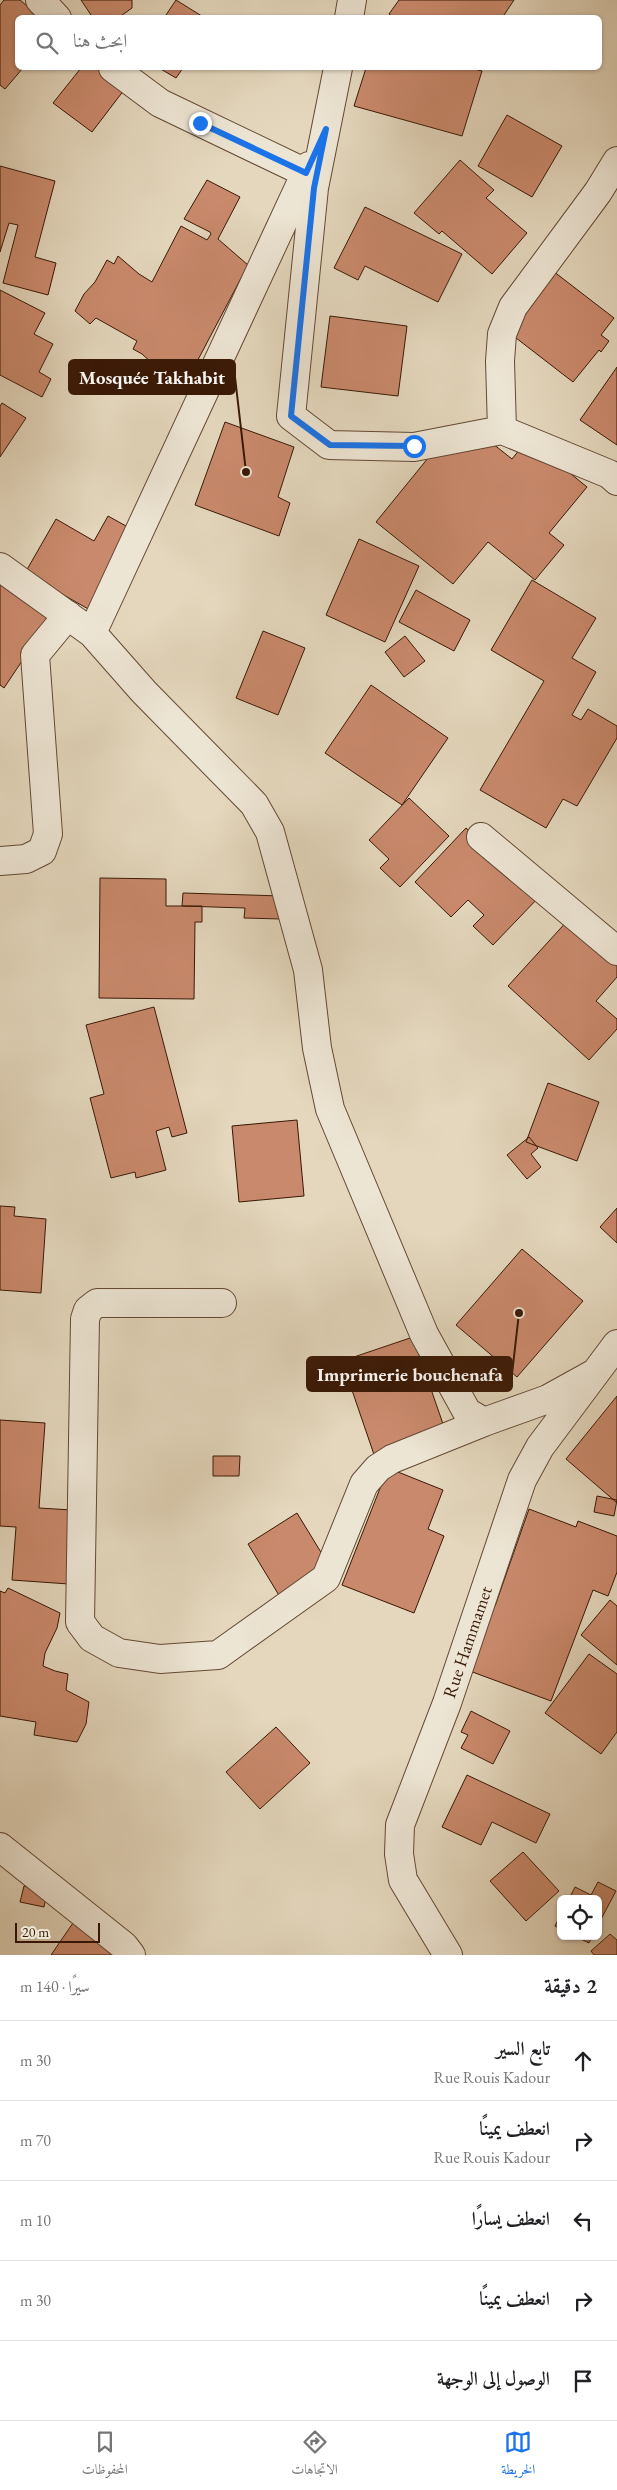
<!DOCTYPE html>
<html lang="ar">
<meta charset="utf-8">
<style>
body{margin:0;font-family:"EB Garamond",Amiri,serif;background:#f6f6f6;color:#202124;direction:rtl}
.controls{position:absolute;right:15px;bottom:15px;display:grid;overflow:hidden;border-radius:8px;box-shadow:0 1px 4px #0004}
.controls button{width:45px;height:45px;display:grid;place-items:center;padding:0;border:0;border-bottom:1px solid #e0e0e0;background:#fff;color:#202124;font:25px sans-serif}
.scale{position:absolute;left:15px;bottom:12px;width:85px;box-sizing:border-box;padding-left:5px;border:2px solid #391805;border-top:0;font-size:14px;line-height:18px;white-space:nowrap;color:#391805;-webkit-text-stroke:4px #ede5d4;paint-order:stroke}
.stop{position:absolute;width:15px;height:15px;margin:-11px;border:4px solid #1a73e8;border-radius:50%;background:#fff}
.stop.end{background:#1a73e8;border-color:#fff;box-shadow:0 1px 5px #0008}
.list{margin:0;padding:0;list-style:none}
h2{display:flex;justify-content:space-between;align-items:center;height:65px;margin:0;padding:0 20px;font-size:21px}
h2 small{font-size:16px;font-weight:400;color:#757577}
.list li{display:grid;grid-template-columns:32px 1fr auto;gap:15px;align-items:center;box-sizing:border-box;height:80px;padding:0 20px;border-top:1px solid #e0e0e0}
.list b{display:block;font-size:19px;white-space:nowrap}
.list p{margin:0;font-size:16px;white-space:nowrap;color:#757577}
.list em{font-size:16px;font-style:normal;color:#757577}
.icon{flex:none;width:28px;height:28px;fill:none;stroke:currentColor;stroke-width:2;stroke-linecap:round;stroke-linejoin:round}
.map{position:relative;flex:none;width:617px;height:1955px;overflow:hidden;direction:ltr}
.search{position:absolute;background:#fff;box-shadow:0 1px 4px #0004;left:15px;right:15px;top:15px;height:55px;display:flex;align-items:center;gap:12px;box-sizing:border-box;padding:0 18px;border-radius:8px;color:#757577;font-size:19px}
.sheet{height:465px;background:#fff}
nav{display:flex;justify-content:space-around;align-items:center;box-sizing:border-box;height:70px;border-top:1px solid #e0e0e0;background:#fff;font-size:14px;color:#757577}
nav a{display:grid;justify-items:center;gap:2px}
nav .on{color:#1a73e8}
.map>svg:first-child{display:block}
.building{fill:#c9896c;stroke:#391805}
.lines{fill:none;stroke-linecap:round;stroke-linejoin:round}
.minor-casing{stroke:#644833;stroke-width:30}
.minor{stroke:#ede5d4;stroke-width:28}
.route{stroke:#1a73e8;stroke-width:6}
.labels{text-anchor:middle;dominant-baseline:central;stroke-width:4;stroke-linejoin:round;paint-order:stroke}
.street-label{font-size:18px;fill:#391805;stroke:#ede5d4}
.leader{fill:none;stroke:#391805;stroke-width:2}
.callout-dot{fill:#391805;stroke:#ede5d4;stroke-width:2}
.callout{fill:#391805;stroke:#391805;stroke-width:2}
.callout-label{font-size:19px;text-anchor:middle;font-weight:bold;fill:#fff}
</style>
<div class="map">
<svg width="617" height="1955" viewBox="0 0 617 1955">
<rect width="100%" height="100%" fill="#e4d7bd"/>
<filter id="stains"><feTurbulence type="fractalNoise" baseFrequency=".004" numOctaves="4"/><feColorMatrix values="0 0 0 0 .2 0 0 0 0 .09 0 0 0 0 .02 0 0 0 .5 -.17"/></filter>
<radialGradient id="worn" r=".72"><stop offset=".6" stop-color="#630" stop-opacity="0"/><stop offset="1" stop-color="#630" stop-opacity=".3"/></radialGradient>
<path class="building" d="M 4,0 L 20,0 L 41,18 L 18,18 L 18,68 L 23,68 L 5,89 L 0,85 L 0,5 Z
M 81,0 L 132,0 L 132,8 L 118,18 L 93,18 Z
M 176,0 L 205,18 L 164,18 Z
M 399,0 L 514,0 L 502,18 L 394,18 L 389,14 Z
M 81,68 L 130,68 L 137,73 L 92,132 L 53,103 Z
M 159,68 L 183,68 L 176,78 Z
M 366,68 L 471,68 L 482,71 L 462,136 L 354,106 Z
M 507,115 L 562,146 L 532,197 L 478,166 Z
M 460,160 L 494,190 L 486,198 L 527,233 L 492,274 L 442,231 L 439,234 L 414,213 Z
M 0,166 L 55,181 L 35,257 L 56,263 L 48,295 L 3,283 L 18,225 L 9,223 L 0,252 Z
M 207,180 L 240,197 L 218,239 L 248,265 L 182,390 L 142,354 L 133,349 L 137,341 L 96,318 L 90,324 L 75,311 L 84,294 L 95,282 L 107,260 L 114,264 L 118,256 L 139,274 L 152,282 L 181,226 L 207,240 L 211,234 L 210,232 L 184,219 Z
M 365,207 L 462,254 L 438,302 L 365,266 L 358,280 L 334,268 Z
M 553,271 L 614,318 L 601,335 L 609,341 L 601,352 L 599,350 L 573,382 L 507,331 Z
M 0,290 L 45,313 L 34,334 L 53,344 L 39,372 L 51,379 L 42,397 L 0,375 Z
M 330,316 L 407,326 L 398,396 L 321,387 Z
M 617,367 L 617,445 L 580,420 Z
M 2,403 L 26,418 L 0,457 L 0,406 Z
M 225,422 L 294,447 L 278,497 L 290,503 L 279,536 L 195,505 Z
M 473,428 L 512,459 L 528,439 L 587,487 L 549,533 L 564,545 L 535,580 L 488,542 L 453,584 L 376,522 L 446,436 Z
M 108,516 L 135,531 L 90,610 L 25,573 L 56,519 L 94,541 Z
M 359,539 L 419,566 L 385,642 L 326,615 Z
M 0,578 L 54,613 L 4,688 L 0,685 Z
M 532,580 L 596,618 L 572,658 L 596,672 L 572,715 L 581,720 L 588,709 L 617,726 L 617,738 L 577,806 L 563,799 L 546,828 L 480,790 L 544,681 L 491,650 Z
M 416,590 L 470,620 L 454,651 L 399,622 Z
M 263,631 L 305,648 L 278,715 L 236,698 Z
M 405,636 L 425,661 L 404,677 L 385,652 Z
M 371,685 L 448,738 L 402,805 L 325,753 Z
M 409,798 L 449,836 L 400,887 L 380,868 L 389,859 L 369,840 Z
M 466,828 L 539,897 L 493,945 L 473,926 L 484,915 L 468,900 L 451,917 L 415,882 Z
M 100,878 L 166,879 L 166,906 L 202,906 L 202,922 L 195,922 L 194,999 L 99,998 Z
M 183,893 L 282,896 L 281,919 L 244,918 L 245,908 L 182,906 Z
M 569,919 L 617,962 L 617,977 L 596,1001 L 617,1019 L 617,1029 L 589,1060 L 508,986 Z
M 154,1007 L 187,1133 L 172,1137 L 169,1127 L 156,1131 L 166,1170 L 136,1178 L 135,1172 L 111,1178 L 90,1098 L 104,1094 L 86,1025 Z
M 548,1083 L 599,1102 L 577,1161 L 526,1142 Z
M 297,1120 L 304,1196 L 239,1202 L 232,1126 Z
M 529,1137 L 538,1148 L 531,1154 L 541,1167 L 527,1179 L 507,1155 Z
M 0,1206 L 15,1207 L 14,1216 L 46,1219 L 41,1293 L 0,1290 Z
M 617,1208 L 617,1243 L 600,1227 Z
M 522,1249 L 583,1301 L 517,1377 L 456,1325 Z
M 413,1337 L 452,1450 L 381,1475 L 342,1361 Z
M 617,1396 L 617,1501 L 616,1502 L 566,1459 Z
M 0,1420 L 45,1423 L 39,1508 L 88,1511 L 83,1585 L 12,1580 L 16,1527 L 0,1526 Z
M 213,1456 L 240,1456 L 239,1476 L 213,1476 Z
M 388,1468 L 443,1490 L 428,1529 L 444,1536 L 414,1613 L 342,1585 Z
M 597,1496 L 617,1500 L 614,1516 L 594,1512 Z
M 529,1509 L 576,1527 L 578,1521 L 617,1536 L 617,1572 L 608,1596 L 593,1590 L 551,1701 L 467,1670 L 491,1605 L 495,1606 Z
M 297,1513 L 330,1567 L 280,1597 L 248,1544 Z
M 8,1588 L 60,1613 L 57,1628 L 45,1653 L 43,1666 L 55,1671 L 68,1674 L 66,1690 L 89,1702 L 86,1724 L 77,1742 L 34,1735 L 36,1722 L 0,1716 L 0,1591 L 5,1593 Z
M 610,1600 L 617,1606 L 617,1665 L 581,1635 Z
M 589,1654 L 617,1674 L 617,1732 L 601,1754 L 545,1713 Z
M 471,1711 L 510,1731 L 493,1764 L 461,1748 L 468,1735 L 461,1732 Z
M 276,1727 L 310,1763 L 260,1809 L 226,1772 Z
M 467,1775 L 550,1814 L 536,1843 L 492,1822 L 481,1845 L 442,1827 Z
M 523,1852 L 559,1891 L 526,1921 L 490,1881 Z
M 598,1882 L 616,1891 L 598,1925 L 598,1899 L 569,1899 L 575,1887 L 591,1895 Z
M 24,1886 L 47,1892 L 44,1907 L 20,1902 Z
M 561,1914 L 561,1929 L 555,1926 Z
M 75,1920 L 126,1955 L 51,1955 Z
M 610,1934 L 617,1940 L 617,1955 L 594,1955 L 591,1951 Z
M 575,1936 L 592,1936 L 589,1943 Z"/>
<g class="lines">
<g class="minor-casing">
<path id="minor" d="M 40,0 L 57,18
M 349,18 L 352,0
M 113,68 L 160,103 L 306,173
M 338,68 L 314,188 L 291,416 L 329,445 L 414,447 L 502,430 L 609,474 L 617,481
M 502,430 L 500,361 L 502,334 L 513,307 L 598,192 L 617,161
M 0,567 L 92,633 L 309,166
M 92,633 L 144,692 L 254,804 L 270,832 L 308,970 L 317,1048 L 330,1109 L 424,1334 L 467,1412 L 484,1422 L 548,1399 L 595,1373
M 481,837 L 617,951
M 0,861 L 26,859 L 42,851 L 48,834 L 35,655 L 68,615
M 222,1303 L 97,1303 L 88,1310 L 85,1319 L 80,1622 L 92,1638 L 119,1653 L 160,1659 L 218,1655 L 326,1578 L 364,1484 L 378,1468 L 392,1459 L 484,1422
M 0,1847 L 124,1946 L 131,1955
M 448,1955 L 403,1880 L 399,1854 L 400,1825 L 447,1703 L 522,1480 L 540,1447 L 617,1344"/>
</g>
<use href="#minor" class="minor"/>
</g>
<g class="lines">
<path class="route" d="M 200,123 L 306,173 L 326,129 L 314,188 L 291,416 L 330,445 L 414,446"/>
</g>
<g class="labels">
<g class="street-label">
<text transform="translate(467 1642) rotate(-71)">Rue Hammamet</text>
</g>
</g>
<path class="leader" d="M246 472L235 377M519 1313L512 1374"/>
<g class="callout-dot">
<circle cx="246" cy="472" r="5"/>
<circle cx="519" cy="1313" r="5"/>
</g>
<g class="callout">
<rect x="69" y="360" width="166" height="34" rx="5"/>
<rect x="307" y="1357" width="205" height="34" rx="5"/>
</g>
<g class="callout-label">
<text x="152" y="384">Mosquée Takhabit</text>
<text x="410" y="1381">Imprimerie bouchenafa</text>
</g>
<rect width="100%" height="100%" filter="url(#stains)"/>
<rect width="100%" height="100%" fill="url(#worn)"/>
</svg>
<div class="controls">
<button><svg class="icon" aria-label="locate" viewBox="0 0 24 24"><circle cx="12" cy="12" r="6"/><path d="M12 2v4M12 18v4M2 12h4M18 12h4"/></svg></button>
</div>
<div class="scale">20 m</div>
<div class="stop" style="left:414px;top:446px"></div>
<div class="stop end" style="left:200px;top:123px"></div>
<div class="search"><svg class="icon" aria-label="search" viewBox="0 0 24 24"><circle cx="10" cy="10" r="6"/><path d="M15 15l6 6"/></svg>ابحث هنا</div>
</div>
<section class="sheet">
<h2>2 دقيقة<small>سيرًا · 140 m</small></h2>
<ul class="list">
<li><svg class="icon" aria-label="ahead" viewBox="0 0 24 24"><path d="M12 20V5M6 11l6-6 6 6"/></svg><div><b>تابع السير</b><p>Rue Rouis Kadour</p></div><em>30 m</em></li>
<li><svg class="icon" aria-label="right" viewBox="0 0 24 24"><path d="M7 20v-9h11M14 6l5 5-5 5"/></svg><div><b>انعطف يمينًا</b><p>Rue Rouis Kadour</p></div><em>70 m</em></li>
<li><svg class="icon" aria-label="left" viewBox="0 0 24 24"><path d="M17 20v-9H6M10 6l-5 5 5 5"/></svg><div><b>انعطف يسارًا</b></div><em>10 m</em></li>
<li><svg class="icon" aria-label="right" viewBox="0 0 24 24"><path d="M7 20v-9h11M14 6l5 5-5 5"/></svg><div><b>انعطف يمينًا</b></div><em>30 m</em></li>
<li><svg class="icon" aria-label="arrive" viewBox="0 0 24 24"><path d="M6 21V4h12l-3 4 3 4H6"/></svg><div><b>الوصول إلى الوجهة</b></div></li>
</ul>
</section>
<nav>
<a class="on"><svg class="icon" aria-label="map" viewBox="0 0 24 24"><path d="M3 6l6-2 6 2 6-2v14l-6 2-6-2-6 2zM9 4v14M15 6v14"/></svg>الخريطة</a>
<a><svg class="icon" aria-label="directions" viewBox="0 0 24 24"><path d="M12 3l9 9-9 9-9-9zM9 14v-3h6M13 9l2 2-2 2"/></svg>الاتجاهات</a>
<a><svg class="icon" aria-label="saved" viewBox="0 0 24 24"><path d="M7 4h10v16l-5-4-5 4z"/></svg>المحفوظات</a>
</nav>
